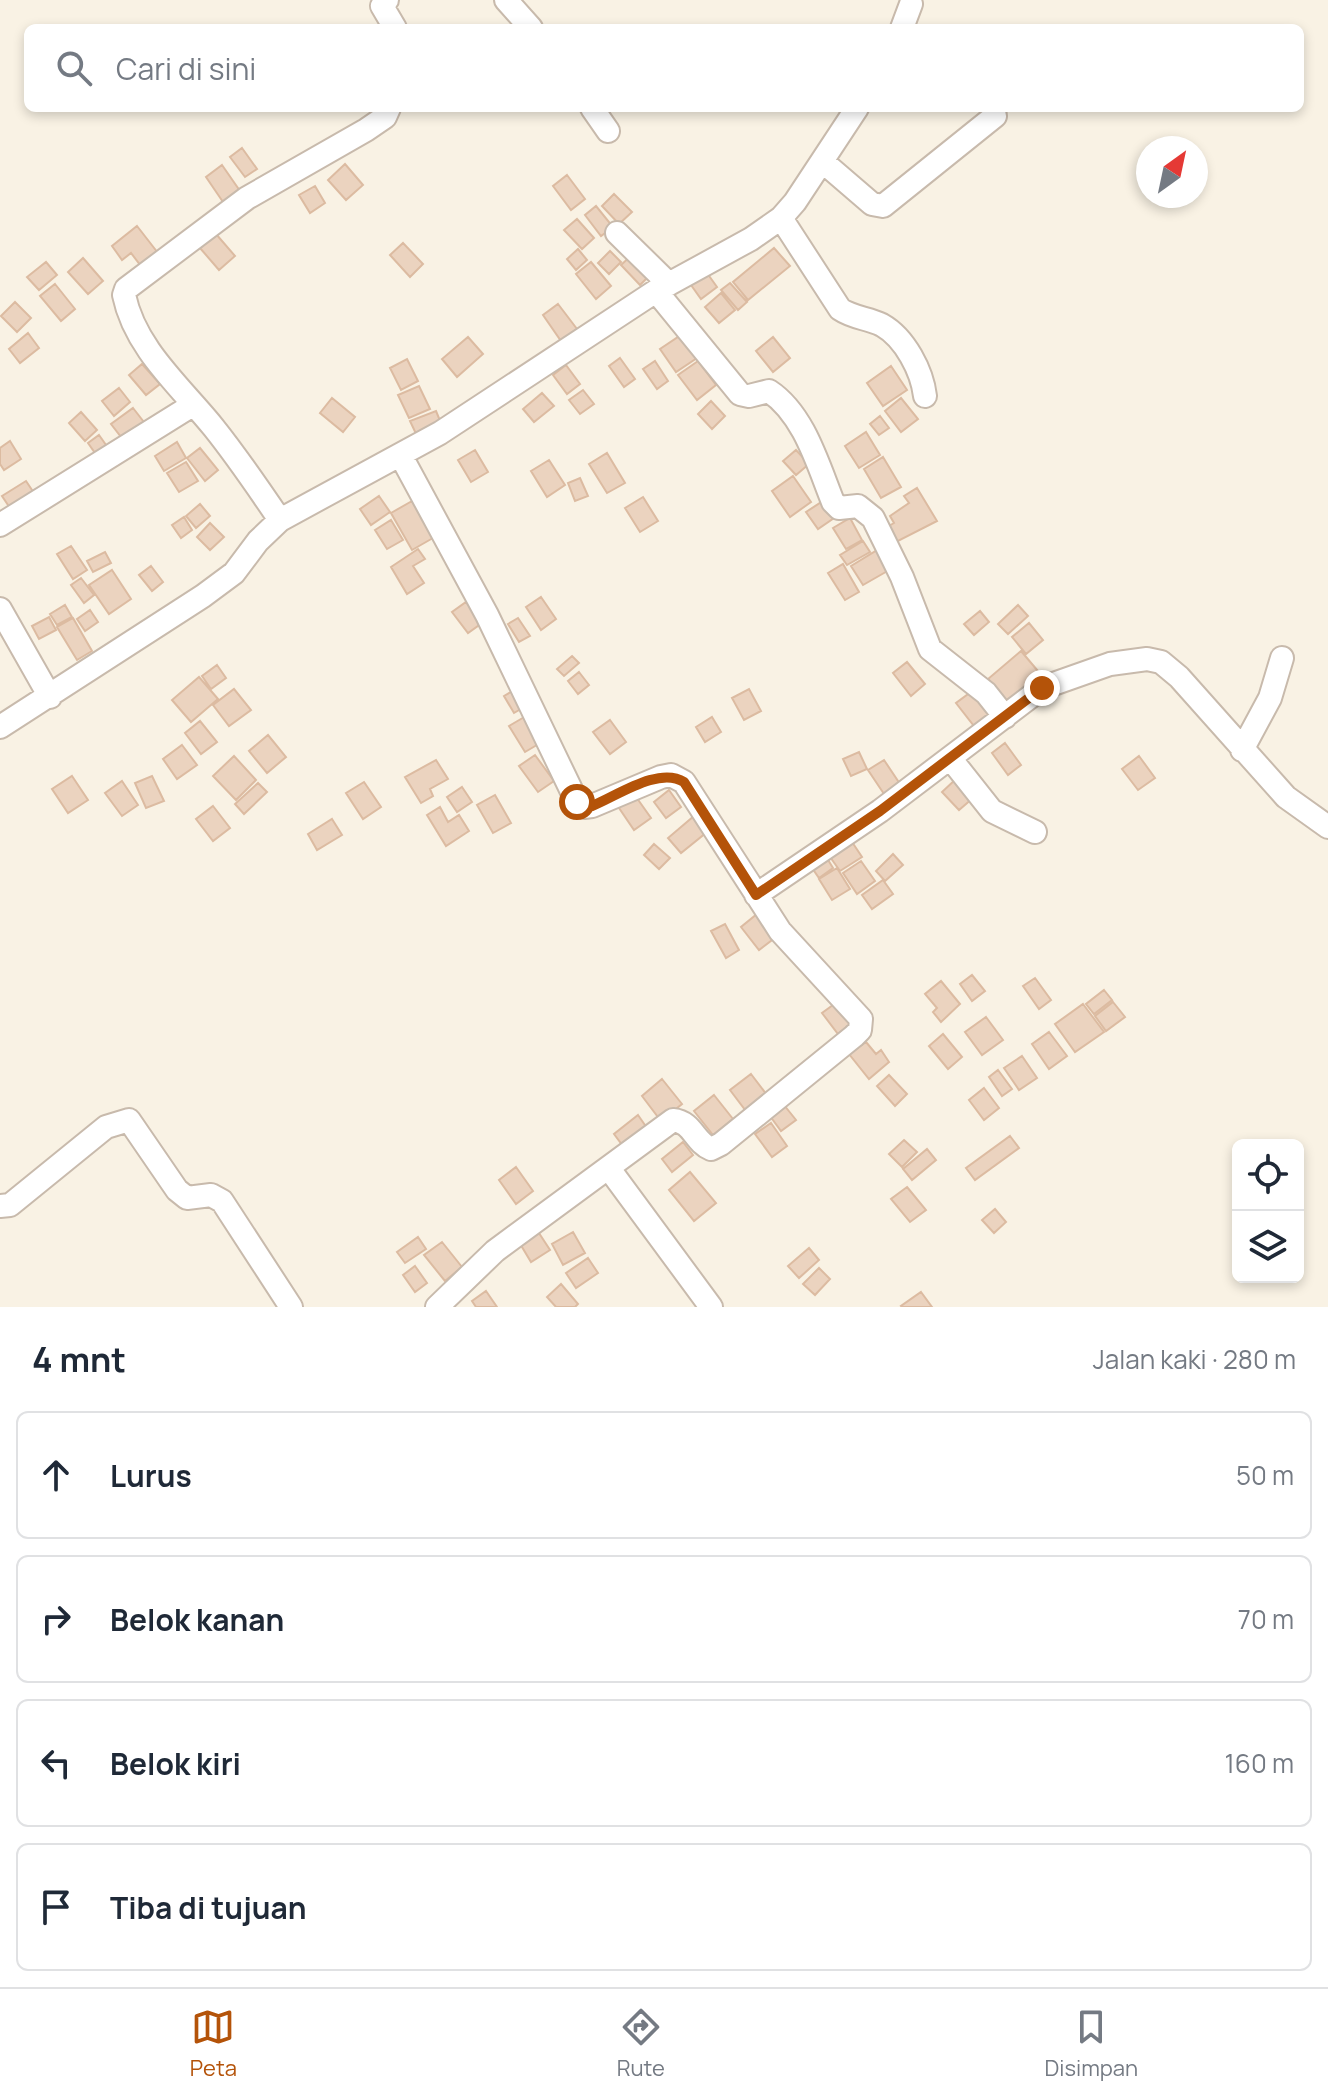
<!DOCTYPE html>
<html lang="id">
<meta charset="utf-8">
<style>
body{margin:0;font-family:Manrope,sans-serif;background:#f2f2f3;color:#1f2937}
.controls{position:absolute;right:24px;bottom:24px;display:grid;overflow:hidden;border-radius:12px;box-shadow:0 4px 12px #0003}
.controls button{width:72px;height:72px;display:grid;place-items:center;padding:0;border:0;border-bottom:2px solid #e0e1e3;background:#fff;color:#1f2937;font:40px sans-serif}
.compass{position:absolute;left:1136px;top:136px;width:72px;height:72px;border-radius:50%;background:#fff;box-shadow:0 4px 12px #0003;rotate:33deg}
.stop{position:absolute;width:24px;height:24px;margin:-18px;border:6px solid #b45309;border-radius:50%;background:#fff}
.stop.end{background:#b45309;border-color:#fff;box-shadow:0 2px 8px #0008}
.list{margin:0;padding:0;list-style:none}
h2{display:flex;justify-content:space-between;align-items:center;height:104px;margin:0;padding:0 32px;font-size:34px}
h2 small{font-size:26px;font-weight:400;color:#747a83}
.list li{display:grid;grid-template-columns:52px 1fr auto;gap:24px;align-items:center;box-sizing:border-box;height:128px;margin:0 16px 16px;padding:0 16px;border:2px solid #e0e1e3;border-radius:12px}
.list b{display:block;font-size:30px;white-space:nowrap}
.list em{font-size:26px;font-style:normal;color:#747a83}
.icon{flex:none;width:44px;height:44px;fill:none;stroke:currentColor;stroke-width:2;stroke-linecap:round;stroke-linejoin:round}
.map{position:relative;flex:none;width:1328px;height:1307px;overflow:hidden}
.search{position:absolute;background:#fff;box-shadow:0 4px 12px #0003;left:24px;right:24px;top:24px;height:88px;display:flex;align-items:center;gap:20px;box-sizing:border-box;padding:0 28px;border-radius:12px;color:#747a83;font-size:30px}
.sheet{height:680px;background:#fff}
nav{display:flex;justify-content:space-around;align-items:center;box-sizing:border-box;height:112px;border-top:2px solid #e0e1e3;background:#fff;font-size:22px;color:#747a83}
nav a{display:grid;justify-items:center;gap:4px}
nav .on{color:#b45309}
.map>svg:first-child{display:block}
.building{fill:#ebd3bf;stroke:#dcbba1;stroke-width:2}
.lines{fill:none;stroke-linecap:round;stroke-linejoin:round}
.minor-casing{stroke:#c8baac;stroke-width:26}
.minor{stroke:#fff;stroke-width:22}
.route{stroke:#b45309;stroke-width:10}
</style>
<div class="map">
<svg width="1328" height="1307" viewBox="0 0 1328 1307">
<rect width="100%" height="100%" fill="#f9f2e4"/>
<path class="building" d="M 242,148 L 257,169 L 245,177 L 230,157 Z
M 345,164 L 363,185 L 346,200 L 328,180 Z
M 222,165 L 240,191 L 223,202 L 206,177 Z
M 567,175 L 585,199 L 571,210 L 553,186 Z
M 315,186 L 325,203 L 310,213 L 299,195 Z
M 614,194 L 632,212 L 619,224 L 602,206 Z
M 596,206 L 613,227 L 601,236 L 585,215 Z
M 577,219 L 594,238 L 582,249 L 564,230 Z
M 137,226 L 158,253 L 141,266 L 131,253 L 122,260 L 112,246 Z
M 216,234 L 235,256 L 219,270 L 200,248 Z
M 403,243 L 423,264 L 410,277 L 390,255 Z
M 774,248 L 790,266 L 748,300 L 733,282 Z
M 578,249 L 587,260 L 576,270 L 567,259 Z
M 610,251 L 621,262 L 609,274 L 598,263 Z
M 635,252 L 654,271 L 640,285 L 621,265 Z
M 83,258 L 103,281 L 88,294 L 68,272 Z
M 46,262 L 57,275 L 39,290 L 27,277 Z
M 591,262 L 611,286 L 596,299 L 576,274 Z
M 707,273 L 717,287 L 701,299 L 691,285 Z
M 730,283 L 747,302 L 738,310 L 721,290 Z
M 55,284 L 75,309 L 61,321 L 40,296 Z
M 721,293 L 735,310 L 719,323 L 705,307 Z
M 15,302 L 31,318 L 17,332 L 1,316 Z
M 558,304 L 577,329 L 561,341 L 543,315 Z
M 28,333 L 39,348 L 20,363 L 9,349 Z
M 681,335 L 697,358 L 676,372 L 660,349 Z
M 468,337 L 483,354 L 457,377 L 442,359 Z
M 773,337 L 790,358 L 773,372 L 756,351 Z
M 620,358 L 635,379 L 624,387 L 609,366 Z
M 407,359 L 418,381 L 401,390 L 390,368 Z
M 655,361 L 668,381 L 657,389 L 643,369 Z
M 698,361 L 716,385 L 697,400 L 678,375 Z
M 142,364 L 160,384 L 146,395 L 129,375 Z
M 566,365 L 580,384 L 567,394 L 553,375 Z
M 891,366 L 907,390 L 883,406 L 867,383 Z
M 419,386 L 430,409 L 409,418 L 398,395 Z
M 119,388 L 130,402 L 114,416 L 102,401 Z
M 583,390 L 594,404 L 580,414 L 569,400 Z
M 542,393 L 554,406 L 534,422 L 523,409 Z
M 332,398 L 355,417 L 343,432 L 320,413 Z
M 901,398 L 918,419 L 901,432 L 885,411 Z
M 711,401 L 725,416 L 712,429 L 698,414 Z
M 133,408 L 147,426 L 125,442 L 111,424 Z
M 436,411 L 443,428 L 418,438 L 410,421 Z
M 81,412 L 97,430 L 85,441 L 69,423 Z
M 880,416 L 889,428 L 879,435 L 870,424 Z
M 866,432 L 880,455 L 859,468 L 845,446 Z
M 99,435 L 111,452 L 100,460 L 88,443 Z
M 10,441 L 21,459 L 4,470 L 0,464 L 0,448 Z
M 177,442 L 186,458 L 164,471 L 155,456 Z
M 200,448 L 218,470 L 205,481 L 187,458 Z
M 475,450 L 488,472 L 471,482 L 458,460 Z
M 796,450 L 809,464 L 796,475 L 783,461 Z
M 607,453 L 625,483 L 607,493 L 589,464 Z
M 883,457 L 901,487 L 881,498 L 864,469 Z
M 549,460 L 565,485 L 547,497 L 531,471 Z
M 186,462 L 198,481 L 179,492 L 167,473 Z
M 793,476 L 811,502 L 790,517 L 772,491 Z
M 580,478 L 588,496 L 575,501 L 568,483 Z
M 26,481 L 38,499 L 14,514 L 2,496 Z
M 917,488 L 937,521 L 896,542 L 887,527 L 894,523 L 890,516 L 909,503 L 904,496 Z
M 379,496 L 390,512 L 371,525 L 360,509 Z
M 643,497 L 658,521 L 640,532 L 625,508 Z
M 826,499 L 837,516 L 818,529 L 806,512 Z
M 412,501 L 433,538 L 412,550 L 391,513 Z
M 200,504 L 210,516 L 196,528 L 186,516 Z
M 184,517 L 192,530 L 181,538 L 172,525 Z
M 850,518 L 862,540 L 846,549 L 833,528 Z
M 391,520 L 403,540 L 387,549 L 375,530 Z
M 210,523 L 224,537 L 210,550 L 197,537 Z
M 863,541 L 870,552 L 847,565 L 840,555 Z
M 71,546 L 87,570 L 73,579 L 57,554 Z
M 418,549 L 425,559 L 413,566 L 424,583 L 407,594 L 391,567 Z
M 879,549 L 891,569 L 863,585 L 851,566 Z
M 105,552 L 111,563 L 93,572 L 87,561 Z
M 843,564 L 859,592 L 845,600 L 828,573 Z
M 151,566 L 163,582 L 152,591 L 139,575 Z
M 112,570 L 131,599 L 109,614 L 89,585 Z
M 81,578 L 94,595 L 84,603 L 71,585 Z
M 541,597 L 556,619 L 541,630 L 526,607 Z
M 466,602 L 482,623 L 468,633 L 452,612 Z
M 65,605 L 72,617 L 57,625 L 50,614 Z
M 1018,605 L 1028,616 L 1008,634 L 998,624 Z
M 90,610 L 98,622 L 85,631 L 77,619 Z
M 980,611 L 989,622 L 974,635 L 964,624 Z
M 49,617 L 56,630 L 39,639 L 32,626 Z
M 73,618 L 92,651 L 77,660 L 57,627 Z
M 518,618 L 530,636 L 519,642 L 508,624 Z
M 1029,623 L 1043,640 L 1026,654 L 1012,637 Z
M 1021,651 L 1043,677 L 1010,705 L 988,679 Z
M 572,656 L 579,663 L 564,676 L 557,669 Z
M 907,662 L 925,684 L 911,696 L 893,673 Z
M 217,665 L 226,678 L 211,689 L 202,676 Z
M 579,672 L 589,685 L 578,694 L 568,681 Z
M 199,677 L 218,699 L 191,722 L 172,700 Z
M 234,689 L 251,710 L 229,726 L 213,705 Z
M 516,689 L 526,706 L 514,713 L 504,696 Z
M 749,689 L 761,711 L 744,720 L 732,698 Z
M 975,689 L 992,712 L 974,726 L 956,703 Z
M 526,716 L 542,742 L 525,752 L 509,726 Z
M 712,717 L 721,732 L 705,742 L 696,727 Z
M 610,720 L 626,742 L 610,754 L 593,732 Z
M 200,721 L 217,742 L 201,754 L 185,733 Z
M 268,735 L 286,757 L 267,773 L 249,751 Z
M 1005,743 L 1021,765 L 1008,775 L 992,753 Z
M 182,745 L 197,765 L 177,779 L 163,759 Z
M 859,752 L 867,769 L 851,776 L 843,759 Z
M 535,755 L 554,781 L 538,792 L 519,766 Z
M 234,756 L 256,780 L 236,800 L 213,776 Z
M 1139,756 L 1155,778 L 1138,790 L 1122,769 Z
M 436,760 L 448,779 L 430,789 L 433,796 L 421,803 L 405,777 Z
M 884,760 L 900,784 L 884,794 L 868,770 Z
M 72,776 L 88,800 L 68,813 L 52,789 Z
M 152,776 L 164,801 L 146,808 L 135,783 Z
M 956,779 L 973,798 L 959,810 L 942,792 Z
M 122,781 L 138,805 L 122,816 L 105,793 Z
M 364,782 L 381,807 L 363,819 L 346,793 Z
M 258,783 L 267,792 L 244,814 L 235,804 Z
M 462,787 L 472,802 L 457,812 L 447,797 Z
M 669,790 L 681,807 L 666,818 L 654,802 Z
M 634,794 L 651,818 L 634,830 L 617,805 Z
M 495,795 L 511,823 L 493,833 L 477,805 Z
M 213,806 L 230,828 L 213,841 L 196,819 Z
M 440,807 L 448,822 L 459,815 L 469,831 L 446,846 L 427,815 Z
M 694,816 L 707,832 L 681,853 L 668,838 Z
M 332,819 L 342,835 L 317,850 L 308,834 Z
M 850,839 L 862,857 L 840,871 L 828,854 Z
M 654,844 L 670,858 L 659,869 L 644,855 Z
M 893,854 L 903,865 L 885,881 L 876,871 Z
M 825,855 L 833,868 L 819,878 L 810,865 Z
M 861,861 L 875,881 L 857,894 L 843,873 Z
M 837,868 L 850,889 L 832,900 L 819,879 Z
M 883,880 L 893,894 L 872,909 L 862,895 Z
M 757,914 L 776,937 L 759,950 L 741,927 Z
M 725,924 L 739,950 L 726,958 L 711,931 Z
M 972,975 L 985,991 L 972,1001 L 960,984 Z
M 1035,978 L 1051,1000 L 1039,1009 L 1023,986 Z
M 941,981 L 960,1004 L 941,1022 L 933,1012 L 937,1008 L 925,994 Z
M 1104,990 L 1112,1000 L 1094,1014 L 1086,1004 Z
M 837,1002 L 853,1022 L 838,1034 L 822,1013 Z
M 1113,1002 L 1125,1017 L 1106,1031 L 1095,1016 Z
M 1083,1004 L 1104,1032 L 1075,1052 L 1055,1024 Z
M 986,1017 L 1003,1040 L 982,1055 L 965,1032 Z
M 1049,1032 L 1067,1056 L 1049,1069 L 1032,1044 Z
M 943,1034 L 962,1057 L 948,1069 L 929,1046 Z
M 866,1042 L 876,1054 L 881,1050 L 889,1062 L 869,1079 L 849,1054 Z
M 1022,1056 L 1037,1078 L 1019,1090 L 1004,1068 Z
M 998,1070 L 1012,1089 L 1002,1096 L 989,1077 Z
M 751,1074 L 770,1099 L 749,1115 L 730,1090 Z
M 889,1075 L 907,1094 L 895,1106 L 877,1086 Z
M 662,1079 L 682,1104 L 661,1121 L 642,1096 Z
M 984,1088 L 999,1108 L 984,1120 L 969,1100 Z
M 714,1095 L 733,1119 L 713,1135 L 694,1111 Z
M 784,1105 L 796,1120 L 781,1131 L 770,1116 Z
M 638,1115 L 647,1128 L 623,1146 L 614,1134 Z
M 771,1123 L 787,1146 L 772,1157 L 755,1134 Z
M 1010,1136 L 1019,1148 L 975,1180 L 966,1168 Z
M 904,1140 L 917,1152 L 902,1167 L 889,1154 Z
M 683,1142 L 693,1155 L 672,1172 L 662,1159 Z
M 927,1149 L 936,1160 L 912,1180 L 903,1169 Z
M 516,1167 L 533,1191 L 516,1204 L 499,1180 Z
M 690,1172 L 716,1203 L 694,1221 L 669,1190 Z
M 907,1187 L 926,1210 L 910,1222 L 891,1199 Z
M 995,1209 L 1006,1222 L 994,1233 L 982,1220 Z
M 537,1230 L 550,1250 L 531,1262 L 519,1242 Z
M 573,1232 L 585,1253 L 563,1265 L 552,1244 Z
M 418,1237 L 426,1249 L 405,1263 L 397,1252 Z
M 442,1242 L 462,1267 L 445,1281 L 424,1255 Z
M 809,1248 L 819,1260 L 799,1278 L 788,1266 Z
M 588,1258 L 598,1273 L 576,1288 L 566,1273 Z
M 415,1266 L 427,1283 L 415,1292 L 403,1275 Z
M 819,1268 L 830,1279 L 815,1295 L 803,1284 Z
M 561,1284 L 578,1304 L 575,1307 L 556,1307 L 547,1297 Z
M 486,1291 L 497,1307 L 476,1307 L 472,1301 Z
M 921,1292 L 932,1307 L 902,1307 L 901,1306 Z"/>
<g class="lines">
<g class="minor-casing">
<path id="minor" d="M 387,0 L 382,6 L 395,28
M 506,0 L 531,28
M 902,28 L 911,4
M 592,108 L 608,131
M 822,161 L 872,204 L 883,206 L 995,116
M 781,218 L 840,309 C 853,318 868,318 882,325 C 905,338 922,371 925,396
M 617,233 L 669,284
M 656,291 L 740,394 L 749,396 L 769,391 C 804,414 818,465 833,502 L 839,508 L 858,506 L 873,518 L 902,577 L 930,649 L 986,693 L 1005,717
M 401,456 L 487,615 L 577,802 L 584,807 L 592,806 L 661,777 L 671,775 L 684,782 L 780,931 L 861,1019 L 860,1030 L 854,1036 L 721,1144 L 711,1149 C 694,1142 693,1122 673,1120 L 495,1251 L 437,1307
M 280,520 C 259,489 238,458 214,428 C 182,388 135,349 124,295 L 126,289 L 247,198 L 366,130 L 385,117 L 389,108
M 0,525 L 191,406
M 0,609 L 50,697
M 0,727 L 203,596 L 234,573 L 258,541 L 280,520 L 440,433 L 656,291 L 751,239 L 781,218 L 795,202 L 857,108
M 1242,750 L 1270,698 L 1282,658
M 950,758 L 992,811 L 1035,832
M 756,895 L 880,811 L 1042,688 L 1110,664 L 1147,659 L 1161,662 L 1179,677 L 1286,797 L 1328,827
M 610,1170 L 711,1307
M 0,1206 L 10,1205 L 106,1127 L 129,1120 L 177,1190 L 187,1198 L 211,1195 L 222,1201 L 291,1307"/>
</g>
<use href="#minor" class="minor"/>
</g>
<g class="lines">
<path class="route" d="M 577,802 L 584,807 L 592,806 C 617,796 659,766 684,782 L 756,895 L 880,811 L 1042,688"/>
</g>
</svg>
<div class="controls">
<button><svg class="icon" aria-label="locate" viewBox="0 0 24 24"><circle cx="12" cy="12" r="6"/><path d="M12 2v4M12 18v4M2 12h4M18 12h4"/></svg></button>
<button><svg class="icon" aria-label="layers" viewBox="0 0 24 24"><path d="M12 4l9 5-9 5-9-5zM3 14l9 5 9-5"/></svg></button>
</div>
<svg class="compass" viewBox="-18 -18 36 36"><path d="M0-13l5 13h-10z" fill="#e53935"/><path d="M0 13l5-13h-10z" fill="#747a83"/></svg>
<div class="stop" style="left:577px;top:802px"></div>
<div class="stop end" style="left:1042px;top:688px"></div>
<div class="search"><svg class="icon" aria-label="search" viewBox="0 0 24 24"><circle cx="10" cy="10" r="6"/><path d="M15 15l6 6"/></svg>Cari di sini</div>
</div>
<section class="sheet">
<h2>4 mnt<small>Jalan kaki · 280 m</small></h2>
<ul class="list">
<li><svg class="icon" aria-label="ahead" viewBox="0 0 24 24"><path d="M12 20V5M6 11l6-6 6 6"/></svg><div><b>Lurus</b></div><em>50 m</em></li>
<li><svg class="icon" aria-label="right" viewBox="0 0 24 24"><path d="M7 20v-9h11M14 6l5 5-5 5"/></svg><div><b>Belok kanan</b></div><em>70 m</em></li>
<li><svg class="icon" aria-label="left" viewBox="0 0 24 24"><path d="M17 20v-9H6M10 6l-5 5 5 5"/></svg><div><b>Belok kiri</b></div><em>160 m</em></li>
<li><svg class="icon" aria-label="arrive" viewBox="0 0 24 24"><path d="M6 21V4h12l-3 4 3 4H6"/></svg><div><b>Tiba di tujuan</b></div></li>
</ul>
</section>
<nav>
<a class="on"><svg class="icon" aria-label="map" viewBox="0 0 24 24"><path d="M3 6l6-2 6 2 6-2v14l-6 2-6-2-6 2zM9 4v14M15 6v14"/></svg>Peta</a>
<a><svg class="icon" aria-label="directions" viewBox="0 0 24 24"><path d="M12 3l9 9-9 9-9-9zM9 14v-3h6M13 9l2 2-2 2"/></svg>Rute</a>
<a><svg class="icon" aria-label="saved" viewBox="0 0 24 24"><path d="M7 4h10v16l-5-4-5 4z"/></svg>Disimpan</a>
</nav>
